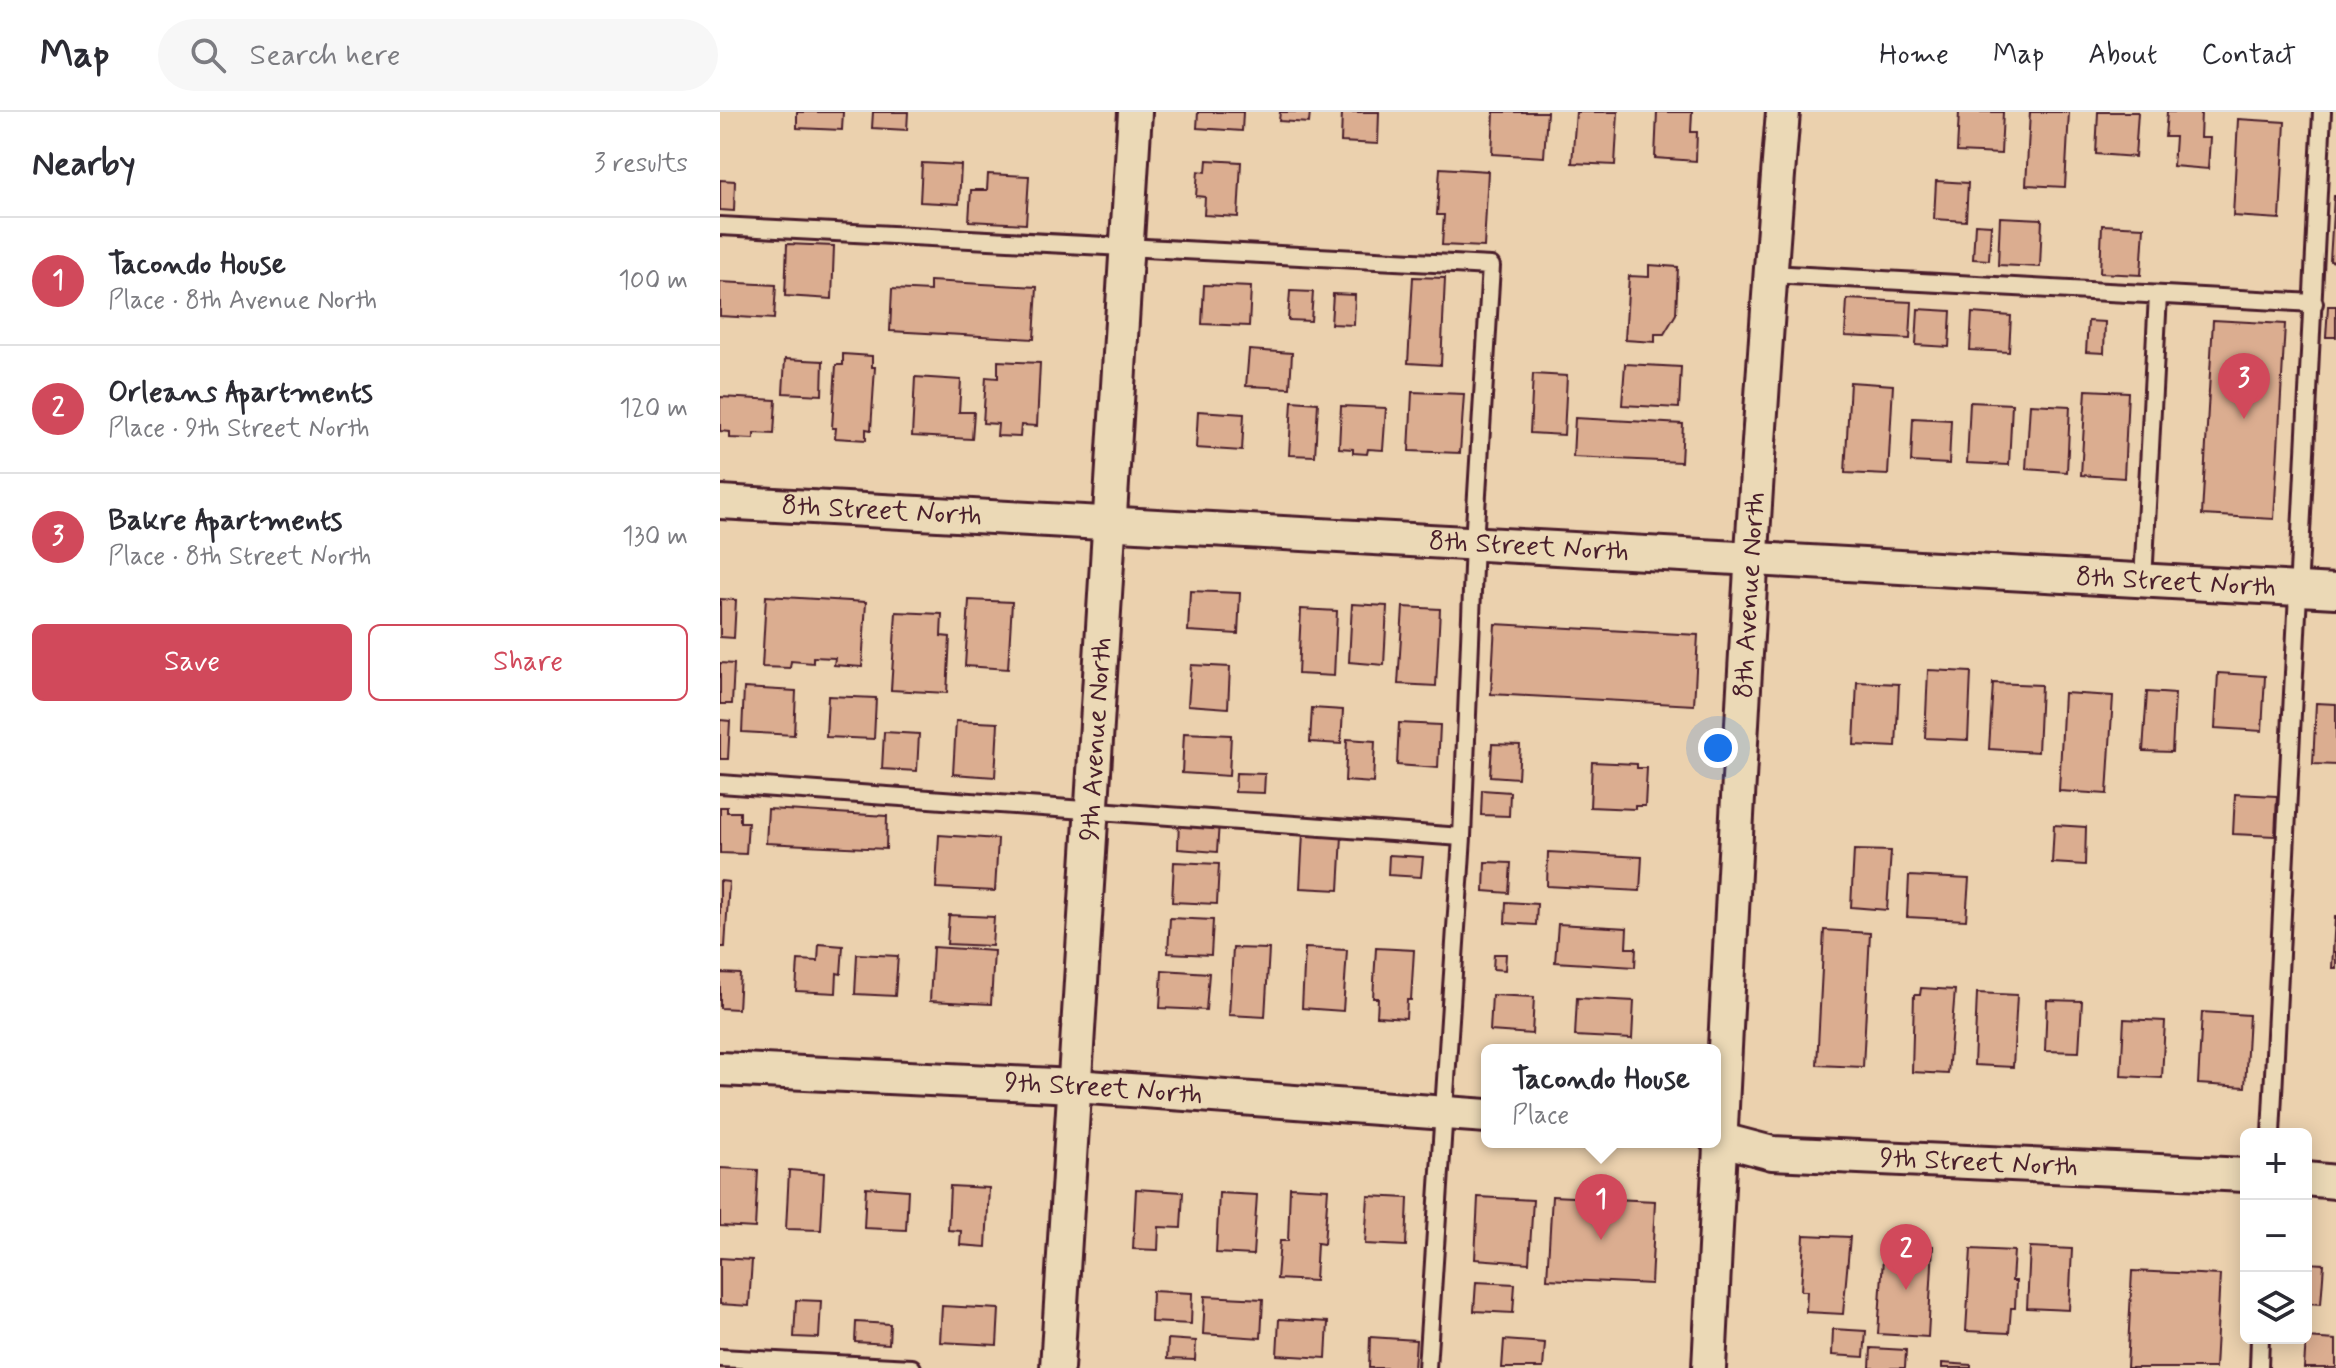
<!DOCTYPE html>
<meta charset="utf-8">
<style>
body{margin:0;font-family:Mynerve,sans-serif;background:#f7f7f7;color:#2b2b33}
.controls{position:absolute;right:24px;bottom:24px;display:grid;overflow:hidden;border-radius:12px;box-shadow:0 4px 20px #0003}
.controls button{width:72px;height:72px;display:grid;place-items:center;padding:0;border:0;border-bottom:2px solid #e1e1e2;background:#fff;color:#2b2b33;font:40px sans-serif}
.you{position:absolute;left:998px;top:636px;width:28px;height:28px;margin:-20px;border:6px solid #fff;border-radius:50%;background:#1a73e8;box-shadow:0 0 0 12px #1a73e833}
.badge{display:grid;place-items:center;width:52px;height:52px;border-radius:50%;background:#d1495b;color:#fff;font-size:26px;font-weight:700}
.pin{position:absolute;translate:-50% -66px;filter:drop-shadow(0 2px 4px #0008)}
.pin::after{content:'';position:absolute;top:42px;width:28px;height:24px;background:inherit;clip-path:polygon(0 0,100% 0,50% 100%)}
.popup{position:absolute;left:761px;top:932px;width:240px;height:104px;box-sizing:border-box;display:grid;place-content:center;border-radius:12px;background:#fff;filter:drop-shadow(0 2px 6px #0005);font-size:26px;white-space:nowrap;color:#7c7c81}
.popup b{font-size:30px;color:#2b2b33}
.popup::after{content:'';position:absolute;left:50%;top:100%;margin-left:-16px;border:16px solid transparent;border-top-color:#fff}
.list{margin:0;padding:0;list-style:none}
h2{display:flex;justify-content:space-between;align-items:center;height:104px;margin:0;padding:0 32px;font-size:34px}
h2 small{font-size:26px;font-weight:400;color:#7c7c81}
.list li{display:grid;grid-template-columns:52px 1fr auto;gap:24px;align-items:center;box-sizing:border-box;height:128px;padding:0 32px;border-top:2px solid #e1e1e2}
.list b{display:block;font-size:30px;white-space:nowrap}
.list p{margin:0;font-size:26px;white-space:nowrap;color:#7c7c81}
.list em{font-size:26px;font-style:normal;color:#7c7c81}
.actions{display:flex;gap:16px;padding:24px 32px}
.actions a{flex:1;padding:18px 0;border:2px solid #d1495b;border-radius:12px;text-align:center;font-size:28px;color:#d1495b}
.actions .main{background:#d1495b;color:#fff}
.icon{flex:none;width:44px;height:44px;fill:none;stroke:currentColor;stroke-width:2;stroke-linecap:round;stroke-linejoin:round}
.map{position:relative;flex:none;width:1616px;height:1256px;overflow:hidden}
header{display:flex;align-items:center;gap:48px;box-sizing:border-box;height:112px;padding:0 40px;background:#fff;border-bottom:2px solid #e1e1e2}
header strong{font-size:38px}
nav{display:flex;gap:44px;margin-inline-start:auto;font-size:28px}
.search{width:560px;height:72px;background:#f7f7f7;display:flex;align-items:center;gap:20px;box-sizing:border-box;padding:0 28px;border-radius:44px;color:#7c7c81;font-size:30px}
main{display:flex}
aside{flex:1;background:#fff}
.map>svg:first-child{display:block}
.building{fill:#dbad90;stroke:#4a1f2b;stroke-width:2}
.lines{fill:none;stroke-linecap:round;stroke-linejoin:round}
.service-casing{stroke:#4a1f2b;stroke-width:22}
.minor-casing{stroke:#4a1f2b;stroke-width:38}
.service{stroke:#ebd9b6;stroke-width:16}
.minor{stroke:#ebd9b6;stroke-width:32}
.labels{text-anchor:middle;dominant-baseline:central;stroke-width:7;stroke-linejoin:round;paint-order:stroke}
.street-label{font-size:28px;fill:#4a1f2b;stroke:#ebd9b6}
</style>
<header>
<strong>Map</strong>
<div class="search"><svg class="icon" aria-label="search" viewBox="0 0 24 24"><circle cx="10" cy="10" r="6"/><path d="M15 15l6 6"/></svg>Search here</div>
<nav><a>Home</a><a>Map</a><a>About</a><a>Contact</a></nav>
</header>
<main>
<aside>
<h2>Nearby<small>3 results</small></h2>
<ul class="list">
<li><span class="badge">1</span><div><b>Tacondo House</b><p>Place · 8th Avenue North</p></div><em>100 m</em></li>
<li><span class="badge">2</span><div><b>Orleans Apartments</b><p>Place · 9th Street North</p></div><em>120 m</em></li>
<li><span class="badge">3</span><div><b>Bakre Apartments</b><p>Place · 8th Street North</p></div><em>130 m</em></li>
</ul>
<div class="actions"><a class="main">Save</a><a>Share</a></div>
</aside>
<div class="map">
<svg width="1616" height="1256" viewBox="0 0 1616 1256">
<rect width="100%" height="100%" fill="#ebd1ae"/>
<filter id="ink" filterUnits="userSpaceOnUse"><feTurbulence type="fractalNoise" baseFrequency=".0125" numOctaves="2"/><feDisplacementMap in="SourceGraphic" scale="16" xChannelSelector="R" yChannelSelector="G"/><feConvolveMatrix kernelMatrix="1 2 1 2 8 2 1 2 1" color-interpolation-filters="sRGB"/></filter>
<g filter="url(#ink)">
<path class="building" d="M 77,0 L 123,0 L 122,18 L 77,16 Z
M 153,0 L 188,0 L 187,18 L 152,16 Z
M 478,0 L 523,0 L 522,19 L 477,16 Z
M 560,0 L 590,0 L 589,11 L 559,9 Z
M 622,0 L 659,0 L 658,32 L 621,30 Z
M 774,0 L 827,0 L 824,45 L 772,42 Z
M 856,0 L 898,0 L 895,53 L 852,51 Z
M 937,0 L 972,0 L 971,20 L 977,20 L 976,49 L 935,46 Z
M 1239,0 L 1283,0 L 1281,42 L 1237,40 Z
M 1310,0 L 1349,0 L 1345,75 L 1306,73 Z
M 1378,0 L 1418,0 L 1415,45 L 1376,42 Z
M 1447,0 L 1481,0 L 1480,26 L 1490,26 L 1488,57 L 1453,54 L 1455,25 L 1445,25 Z
M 1518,7 L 1565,10 L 1560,107 L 1513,104 Z
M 487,48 L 521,50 L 518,105 L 484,103 L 485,85 L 476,84 L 478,59 L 486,60 Z
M 202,51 L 241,53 L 239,92 L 200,90 Z
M 720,56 L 768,59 L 764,135 L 722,133 L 724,103 L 717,103 Z
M 268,62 L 309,64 L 306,112 L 249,109 L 251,78 L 267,78 Z
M 0,68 L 15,69 L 14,99 L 0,98 Z
M 1216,69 L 1248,71 L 1246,109 L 1214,107 Z
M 1614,84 L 1616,84 L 1616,150 L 1610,149 Z
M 1280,105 L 1322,107 L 1320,155 L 1278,153 Z
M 1255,112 L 1271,113 L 1269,148 L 1253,147 Z
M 1382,113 L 1424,115 L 1421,163 L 1380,161 Z
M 67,132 L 114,134 L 112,187 L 65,184 Z
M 929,153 L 958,155 L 956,202 L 944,222 L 935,222 L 935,230 L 905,228 L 909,164 L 929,165 Z
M 693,165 L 725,166 L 721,253 L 688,251 Z
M 210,169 L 317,175 L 314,227 L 170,219 L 172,177 L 210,179 Z
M 0,170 L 56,173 L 54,207 L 0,204 Z
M 484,173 L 531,175 L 529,214 L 482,212 Z
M 570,179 L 593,180 L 591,209 L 568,208 Z
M 613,182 L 635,183 L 634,213 L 611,212 Z
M 1127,187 L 1192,190 L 1190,227 L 1125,224 Z
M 1608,194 L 1616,194 L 1616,225 L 1606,225 Z
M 1198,197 L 1231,199 L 1229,235 L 1196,233 Z
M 1252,201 L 1291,204 L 1289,240 L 1250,238 Z
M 1493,208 L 1565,212 L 1554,407 L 1482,403 Z
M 1368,209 L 1385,210 L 1384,241 L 1366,240 Z
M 529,238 L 572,241 L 570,276 L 526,274 Z
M 123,242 L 152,244 L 152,255 L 155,255 L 151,318 L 146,317 L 146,328 L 115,326 L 116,316 L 112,316 L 116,253 L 123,253 Z
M 65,247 L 103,249 L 102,283 L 63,281 Z
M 278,249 L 320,251 L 317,314 L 301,313 L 300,325 L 277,324 L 278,312 L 263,311 L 266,265 L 278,266 Z
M 905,252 L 961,255 L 959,296 L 902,293 Z
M 813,262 L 847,264 L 844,323 L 810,321 Z
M 195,265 L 241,268 L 239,300 L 254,300 L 252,327 L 192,324 Z
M 1130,270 L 1173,273 L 1168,363 L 1125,361 Z
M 1366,278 L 1408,280 L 1404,366 L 1361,363 Z
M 692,280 L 744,282 L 740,341 L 689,339 Z
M 0,285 L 56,288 L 54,322 L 34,321 L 34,327 L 10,326 L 10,320 L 0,319 Z
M 572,289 L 598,291 L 595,344 L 569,343 Z
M 1250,290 L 1292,292 L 1289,353 L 1247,351 Z
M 1310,292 L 1350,294 L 1347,360 L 1306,357 Z
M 621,294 L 666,296 L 663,338 L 648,337 L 647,342 L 633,341 L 633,337 L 619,336 Z
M 478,299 L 524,302 L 522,339 L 476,336 Z
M 855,306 L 963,312 L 961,350 L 853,345 Z
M 1193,306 L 1231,308 L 1229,352 L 1191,350 Z
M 470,479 L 520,481 L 518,522 L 468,519 Z
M 46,484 L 146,490 L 142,555 L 114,553 L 115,546 L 93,545 L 93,551 L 71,549 L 70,556 L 42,555 Z
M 0,487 L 16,488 L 14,526 L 0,525 Z
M 249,488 L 292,490 L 288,557 L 245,554 Z
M 632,492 L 667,494 L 664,553 L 629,550 Z
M 683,495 L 720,497 L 716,574 L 678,572 Z
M 581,497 L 617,499 L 614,564 L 578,562 Z
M 176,500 L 222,502 L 221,524 L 230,525 L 227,581 L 171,578 Z
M 775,512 L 978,523 L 974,593 L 771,582 Z
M 0,551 L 14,552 L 12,592 L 0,592 Z
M 471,553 L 510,555 L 508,596 L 468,593 Z
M 1208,558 L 1251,560 L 1248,628 L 1205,626 Z
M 1498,561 L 1545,564 L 1542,619 L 1495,616 Z
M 1137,570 L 1179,572 L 1176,635 L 1134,633 Z
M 1273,571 L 1321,573 L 1318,640 L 1269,637 Z
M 24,576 L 76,579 L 74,623 L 22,620 Z
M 1427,580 L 1455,582 L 1452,640 L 1423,639 Z
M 1344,581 L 1393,584 L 1387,682 L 1339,679 Z
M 108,584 L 156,586 L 154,627 L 106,625 Z
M 1596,591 L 1616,592 L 1616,653 L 1593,652 Z
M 592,596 L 623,598 L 621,632 L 590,630 Z
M 0,608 L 10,609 L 8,647 L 0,647 Z
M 236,609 L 278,611 L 275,665 L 233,662 Z
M 679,611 L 720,613 L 718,656 L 677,653 Z
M 164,620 L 199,622 L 197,659 L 162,657 Z
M 464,621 L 511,623 L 509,664 L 462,661 Z
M 627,627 L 655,629 L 653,671 L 625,669 Z
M 772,632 L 800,633 L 798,666 L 770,664 Z
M 872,650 L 917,652 L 917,656 L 927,656 L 925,694 L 915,694 L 915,697 L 870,695 Z
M 516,661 L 545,662 L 544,681 L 515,680 Z
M 762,678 L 790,680 L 789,704 L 761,703 Z
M 1515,682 L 1557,684 L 1555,724 L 1513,722 Z
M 0,695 L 7,695 L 7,700 L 20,700 L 20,710 L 28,710 L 26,742 L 0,741 Z
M 48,697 L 167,704 L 166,737 L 46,731 Z
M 459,707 L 499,710 L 497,740 L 458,737 Z
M 1334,713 L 1366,715 L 1365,753 L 1332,751 Z
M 583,721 L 622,724 L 619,778 L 580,776 Z
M 219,723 L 278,727 L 275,779 L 216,776 Z
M 1134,738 L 1171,739 L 1167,798 L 1131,795 Z
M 828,740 L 922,745 L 920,779 L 827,774 Z
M 669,743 L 703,745 L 701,765 L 668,763 Z
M 454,750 L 499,752 L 497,792 L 452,790 Z
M 765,750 L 791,751 L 789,781 L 764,779 Z
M 1189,764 L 1249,767 L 1246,808 L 1187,805 Z
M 0,769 L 9,770 L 5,835 L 0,835 Z
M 786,790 L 817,792 L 816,813 L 785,811 Z
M 229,803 L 274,805 L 272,834 L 227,832 Z
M 1615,805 L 1616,805 L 1616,856 L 1612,856 Z
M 450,806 L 493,808 L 491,843 L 448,841 Z
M 838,812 L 907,816 L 906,836 L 916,836 L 915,855 L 835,850 Z
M 1104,818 L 1150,821 L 1143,955 L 1097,953 Z
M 99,832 L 123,834 L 121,862 L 117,861 L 116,881 L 76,879 L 78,848 L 98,849 Z
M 213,835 L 274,839 L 271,892 L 210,889 Z
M 513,836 L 549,837 L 545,905 L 509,903 Z
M 585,836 L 627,838 L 623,899 L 582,896 Z
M 656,836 L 694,838 L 691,888 L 687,888 L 686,906 L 657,904 L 658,886 L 653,886 Z
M 137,842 L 178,844 L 175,884 L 135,882 Z
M 774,842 L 786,842 L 785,858 L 773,857 Z
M 442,858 L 489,861 L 486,898 L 440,896 Z
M 0,861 L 20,862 L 18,897 L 0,896 Z
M 1201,876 L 1235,878 L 1228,962 L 1192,960 L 1194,883 L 1200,883 Z
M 1257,881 L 1297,883 L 1293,955 L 1254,953 Z
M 772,883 L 814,885 L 812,922 L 770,919 Z
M 857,886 L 914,889 L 912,927 L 855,924 Z
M 1327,888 L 1362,889 L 1359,940 L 1325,939 Z
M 1482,900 L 1529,903 L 1525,975 L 1478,972 Z
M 1404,907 L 1445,909 L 1442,966 L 1401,964 Z
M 0,1056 L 38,1058 L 35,1116 L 0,1114 Z
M 69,1058 L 104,1061 L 101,1118 L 66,1117 Z
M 230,1074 L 269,1076 L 266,1135 L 240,1133 L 241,1119 L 228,1118 Z
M 146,1075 L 188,1078 L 186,1118 L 144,1116 Z
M 570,1075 L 608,1077 L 604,1132 L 597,1131 L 595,1169 L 557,1167 L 560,1129 L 568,1129 Z
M 416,1077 L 463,1080 L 461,1116 L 439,1115 L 438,1138 L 413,1137 Z
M 499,1081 L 537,1083 L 533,1143 L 496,1141 Z
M 648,1084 L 688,1086 L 686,1134 L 645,1132 Z
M 832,1084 L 935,1089 L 931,1172 L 827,1167 Z
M 758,1085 L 813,1088 L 809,1151 L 755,1147 Z
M 1084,1123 L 1130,1125 L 1123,1202 L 1086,1200 L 1087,1179 L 1081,1179 Z
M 1164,1131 L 1213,1134 L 1208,1225 L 1158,1222 Z
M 1310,1135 L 1352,1137 L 1349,1198 L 1307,1196 Z
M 1251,1137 L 1294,1139 L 1292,1169 L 1296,1169 L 1295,1196 L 1291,1196 L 1289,1221 L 1246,1219 Z
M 0,1146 L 32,1148 L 29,1194 L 0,1192 Z
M 1586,1151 L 1604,1152 L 1601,1192 L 1586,1191 Z
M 1412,1159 L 1500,1163 L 1495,1256 L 1407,1256 Z
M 756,1170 L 795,1172 L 793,1201 L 754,1199 Z
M 432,1179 L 472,1181 L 471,1212 L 431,1210 Z
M 485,1184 L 543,1187 L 541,1226 L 483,1222 Z
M 76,1188 L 101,1189 L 99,1226 L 74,1225 Z
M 222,1194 L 279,1197 L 277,1233 L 220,1230 Z
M 559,1207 L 608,1210 L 606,1246 L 557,1243 Z
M 136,1210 L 170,1212 L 169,1232 L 135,1230 Z
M 1113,1217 L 1146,1219 L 1144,1245 L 1112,1243 Z
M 650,1225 L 696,1228 L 694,1256 L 649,1256 Z
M 1586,1226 L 1616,1228 L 1616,1256 L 1584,1256 Z
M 448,1227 L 476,1229 L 475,1248 L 447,1247 Z
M 784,1228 L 825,1231 L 823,1256 L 782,1256 Z
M 1151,1236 L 1186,1238 L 1185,1256 L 1150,1256 Z
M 1222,1251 L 1251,1253 L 1251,1256 L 1222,1256 Z"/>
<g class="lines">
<g class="service-casing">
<path id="service" d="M 0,114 L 771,154 L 754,431 L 742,725 L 707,1256
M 1050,162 L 1594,191
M 1423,469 L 1438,183
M 0,672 L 742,725
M 1551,1022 L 1602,0
M 0,1246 L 192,1256
M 1539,1256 L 1540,1226"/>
</g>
<g class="minor-casing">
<g id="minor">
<path id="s1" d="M 0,390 L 1616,479"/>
<path id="s2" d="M 0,957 L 355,974 L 767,1004"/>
<path id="s3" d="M 995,1026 L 1052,1041 L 1526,1063"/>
<path d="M 1586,1067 L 1616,1070"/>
<path id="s4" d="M 337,1256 L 415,0"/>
<path id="s5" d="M 989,1256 C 1010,837 1029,418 1063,0"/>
</g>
</g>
<use href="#service" class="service"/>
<use href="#minor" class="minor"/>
</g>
</g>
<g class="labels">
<g class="street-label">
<text stroke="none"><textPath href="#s1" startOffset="162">8th Street North</textPath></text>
<text stroke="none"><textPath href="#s1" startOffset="810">8th Street North</textPath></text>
<text stroke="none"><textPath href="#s1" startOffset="1458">8th Street North</textPath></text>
<text stroke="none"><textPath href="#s5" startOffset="774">8th Avenue North</textPath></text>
<text stroke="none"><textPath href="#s4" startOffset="630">9th Avenue North</textPath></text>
<text stroke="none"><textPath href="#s2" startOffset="384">9th Street North</textPath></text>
<text stroke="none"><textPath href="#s3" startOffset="266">9th Street North</textPath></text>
</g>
</g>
</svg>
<div class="controls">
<button>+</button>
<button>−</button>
<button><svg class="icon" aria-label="layers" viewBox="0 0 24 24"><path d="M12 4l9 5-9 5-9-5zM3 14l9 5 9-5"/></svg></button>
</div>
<div class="you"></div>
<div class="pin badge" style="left:881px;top:1128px">1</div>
<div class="popup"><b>Tacondo House</b>Place</div>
<div class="pin badge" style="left:1186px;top:1178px">2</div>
<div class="pin badge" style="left:1524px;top:307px">3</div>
</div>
</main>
